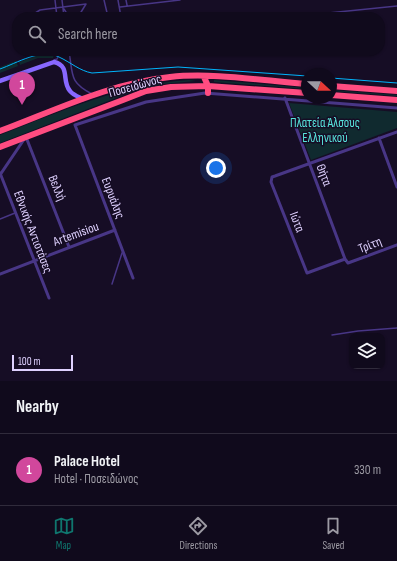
<!DOCTYPE html>
<meta charset="utf-8">
<style>
body{margin:0;font-family:"Sofia Sans Condensed",sans-serif;background:#1e1829;color:#f1f3f6}
.controls{position:absolute;right:12px;bottom:12px;display:grid;overflow:hidden;border-radius:8px;box-shadow:0 1px 3px #0004}
.controls button{width:36px;height:36px;display:grid;place-items:center;padding:0;border:0;border-bottom:1px solid #302b3b;background:#100a1c;color:#f1f3f6;font:20px sans-serif}
.compass{position:absolute;left:301px;top:68px;width:36px;height:36px;border-radius:50%;background:#100a1c;box-shadow:0 1px 3px #0004;rotate:111deg}
.scale{position:absolute;left:12px;bottom:10px;width:61px;box-sizing:border-box;padding-left:4px;border:2px solid #dfd1ff;border-top:0;font-size:11px;line-height:14px;white-space:nowrap;color:#dfd1ff;-webkit-text-stroke:3px #160d25;paint-order:stroke}
.you{position:absolute;left:216px;top:168px;width:14px;height:14px;margin:-10px;border:3px solid #fff;border-radius:50%;background:#1a73e8;box-shadow:0 0 0 6px #1a73e833}
.badge{display:grid;place-items:center;width:26px;height:26px;border-radius:50%;background:#0f766e;color:#fff;font-size:13px;font-weight:700}
.pin{position:absolute;translate:-50% -33px;filter:drop-shadow(0 1px 2px #0008)}
.pin::after{content:'';position:absolute;top:21px;width:14px;height:12px;background:inherit;clip-path:polygon(0 0,100% 0,50% 100%)}
.list{margin:0;padding:0;list-style:none}
h2{display:flex;justify-content:space-between;align-items:center;height:52px;margin:0;padding:0 16px;font-size:17px}
h2 small{font-size:13px;font-weight:400;color:#9c9aa3}
.list li{display:grid;grid-template-columns:26px 1fr auto;gap:12px;align-items:center;box-sizing:border-box;height:72px;padding:0 16px;border-top:1px solid #302b3b}
.list b{display:block;font-size:15px;white-space:nowrap}
.list p{margin:0;font-size:13px;white-space:nowrap;color:#9c9aa3}
.list em{font-size:13px;font-style:normal;color:#9c9aa3}
.icon{flex:none;width:22px;height:22px;fill:none;stroke:currentColor;stroke-width:2;stroke-linecap:round;stroke-linejoin:round}
.map{position:relative;flex:none;width:397px;height:381px;overflow:hidden}
.search{position:absolute;background:#100a1c;box-shadow:0 1px 3px #0004;left:12px;right:12px;top:12px;height:44px;display:flex;align-items:center;gap:10px;box-sizing:border-box;padding:0 14px;border-radius:16px;color:#9c9aa3;font-size:15px}
.sheet{height:124px;background:#100a1c}
nav{display:flex;justify-content:space-around;align-items:center;box-sizing:border-box;height:56px;border-top:1px solid #302b3b;background:#100a1c;font-size:11px;color:#9c9aa3}
nav a{display:grid;justify-items:center;gap:2px}
nav .on{color:#0f766e}
.map>svg:first-child{display:block}
.green{fill:#102a2f}
.lines{fill:none;stroke-linecap:round;stroke-linejoin:round}
.lane{stroke:#483686;stroke-width:1.5}
.street{stroke:#483686;stroke-width:3}
.secondary{stroke:#8868ff;stroke-width:4.5}
.highway{stroke:#ff4c81;stroke-width:6}
.tram{stroke:#00b4fc;stroke-width:1}
.labels{text-anchor:middle;dominant-baseline:central;stroke-width:3;stroke-linejoin:round;paint-order:stroke}
.street-label{font-size:13px;fill:#dfd1ff;stroke:#160d25}
.park-label{font-size:13px;fill:#57e5dc;stroke:#160d25}
</style>
<div class="map">
<svg width="397" height="381" viewBox="0 0 397 381">
<rect width="100%" height="100%" fill="#160d25"/>
<path class="green" d="M 45,53 L 54,55 L 53,58 L 38,58 L 20,65 L 19,62 Z
M 16,61 L 18,66 L 0,73 L 0,67 Z
M 189,80 L 196,81 L 163,84 L 134,91 L 0,143 L 0,135 C 62,111 122,84 189,80 Z
M 214,80 L 307,88 L 307,89 L 214,82 Z
M 331,90 L 397,95 L 397,96 L 331,91 Z
M 289,103 L 397,112 L 397,128 L 311,160 Z"/>
<g class="lines">
<path class="lane" d="M 55,0 L 57,17
M 62,0 L 64,17
M 104,0 L 108,17
M 118,0 L 121,17
M 126,0 L 127,5
M 120,7 L 180,0
M 64,9 L 69,17
M 29,17 L 40,10 L 86,4 L 78,17
M 289,17 L 397,6
M 69,51 C 73,75 69,82 92,94
M 61,52 L 69,52
M 54,60 L 57,59 L 61,51
M 0,219 L 15,213
M 112,284 L 122,253
M 332,335 L 358,331 L 397,328"/>
<path class="street" d="M 285,98 L 345,259
M 75,125 L 146,102 L 205,93 L 397,108
M 75,125 L 133,278
M 397,132 L 275,176 L 272,177 L 271,182 L 307,273 L 345,259 L 348,263 L 397,245
M 26,137 L 69,247
M 379,138 L 397,187
M 0,173 L 49,298
M 0,175 L 25,138
M 0,274 L 115,230"/>
<path class="secondary" d="M 0,81 L 54,62 C 71,66 61,81 70,91 C 73,95 79,97 83,99"/>
<path class="highway" d="M 204,77 L 208,86 L 208,93
M 331,86 L 397,91
M 331,95 L 397,100
M 0,131 C 56,110 111,83 170,77 C 212,72 265,81 307,84
M 0,147 L 123,100 L 146,91 L 171,87 L 208,86 L 307,93"/>
<path class="tram" d="M 0,69 C 17,63 41,48 59,57 C 70,62 80,71 92,73 L 178,67 L 307,76
M 331,78 L 397,83"/>
</g>
<g class="labels">
<g class="street-label">
<text transform="translate(135 86) rotate(-16)">Ποσειδώνος</text>
<text transform="translate(324 175) rotate(69)">Θήτα</text>
<text transform="translate(57 188) rotate(68)">Βελλή</text>
<text transform="translate(113 198) rotate(69)">Ευρυάλης</text>
<text transform="translate(297 222) rotate(69)">Ιώτα</text>
<text transform="translate(33 232) rotate(69)">Εθνικής Αντιοτάσες</text>
<text transform="translate(76 234) rotate(-20)">Artemisiou</text>
<text transform="translate(370 245) rotate(-21)">Τρίτη</text>
</g>
<g class="park-label">
<text x="325" y="123">Πλατεία Άλσους<tspan x="325" dy="15">Ελληνικού</tspan></text>
</g>
</g>
</svg>
<div class="controls">
<button><svg class="icon" aria-label="layers" viewBox="0 0 24 24"><path d="M12 4l9 5-9 5-9-5zM3 14l9 5 9-5"/></svg></button>
</div>
<svg class="compass" viewBox="-18 -18 36 36"><path d="M0-13l5 13h-10z" fill="#e53935"/><path d="M0 13l5-13h-10z" fill="#9c9aa3"/></svg>
<div class="scale">100 m</div>
<div class="you"></div>
<div class="pin badge" style="left:22px;top:105px;background:#d1479c">1</div>
<div class="search"><svg class="icon" aria-label="search" viewBox="0 0 24 24"><circle cx="10" cy="10" r="6"/><path d="M15 15l6 6"/></svg>Search here</div>
</div>
<section class="sheet">
<h2>Nearby<small></small></h2>
<ul class="list">
<li><span class="badge" style="background:#d1479c">1</span><div><b>Palace Hotel</b><p>Hotel · Ποσειδώνος</p></div><em>330 m</em></li>
</ul>
</section>
<nav>
<a class="on"><svg class="icon" aria-label="map" viewBox="0 0 24 24"><path d="M3 6l6-2 6 2 6-2v14l-6 2-6-2-6 2zM9 4v14M15 6v14"/></svg>Map</a>
<a><svg class="icon" aria-label="directions" viewBox="0 0 24 24"><path d="M12 3l9 9-9 9-9-9zM9 14v-3h6M13 9l2 2-2 2"/></svg>Directions</a>
<a><svg class="icon" aria-label="saved" viewBox="0 0 24 24"><path d="M7 4h10v16l-5-4-5 4z"/></svg>Saved</a>
</nav>
